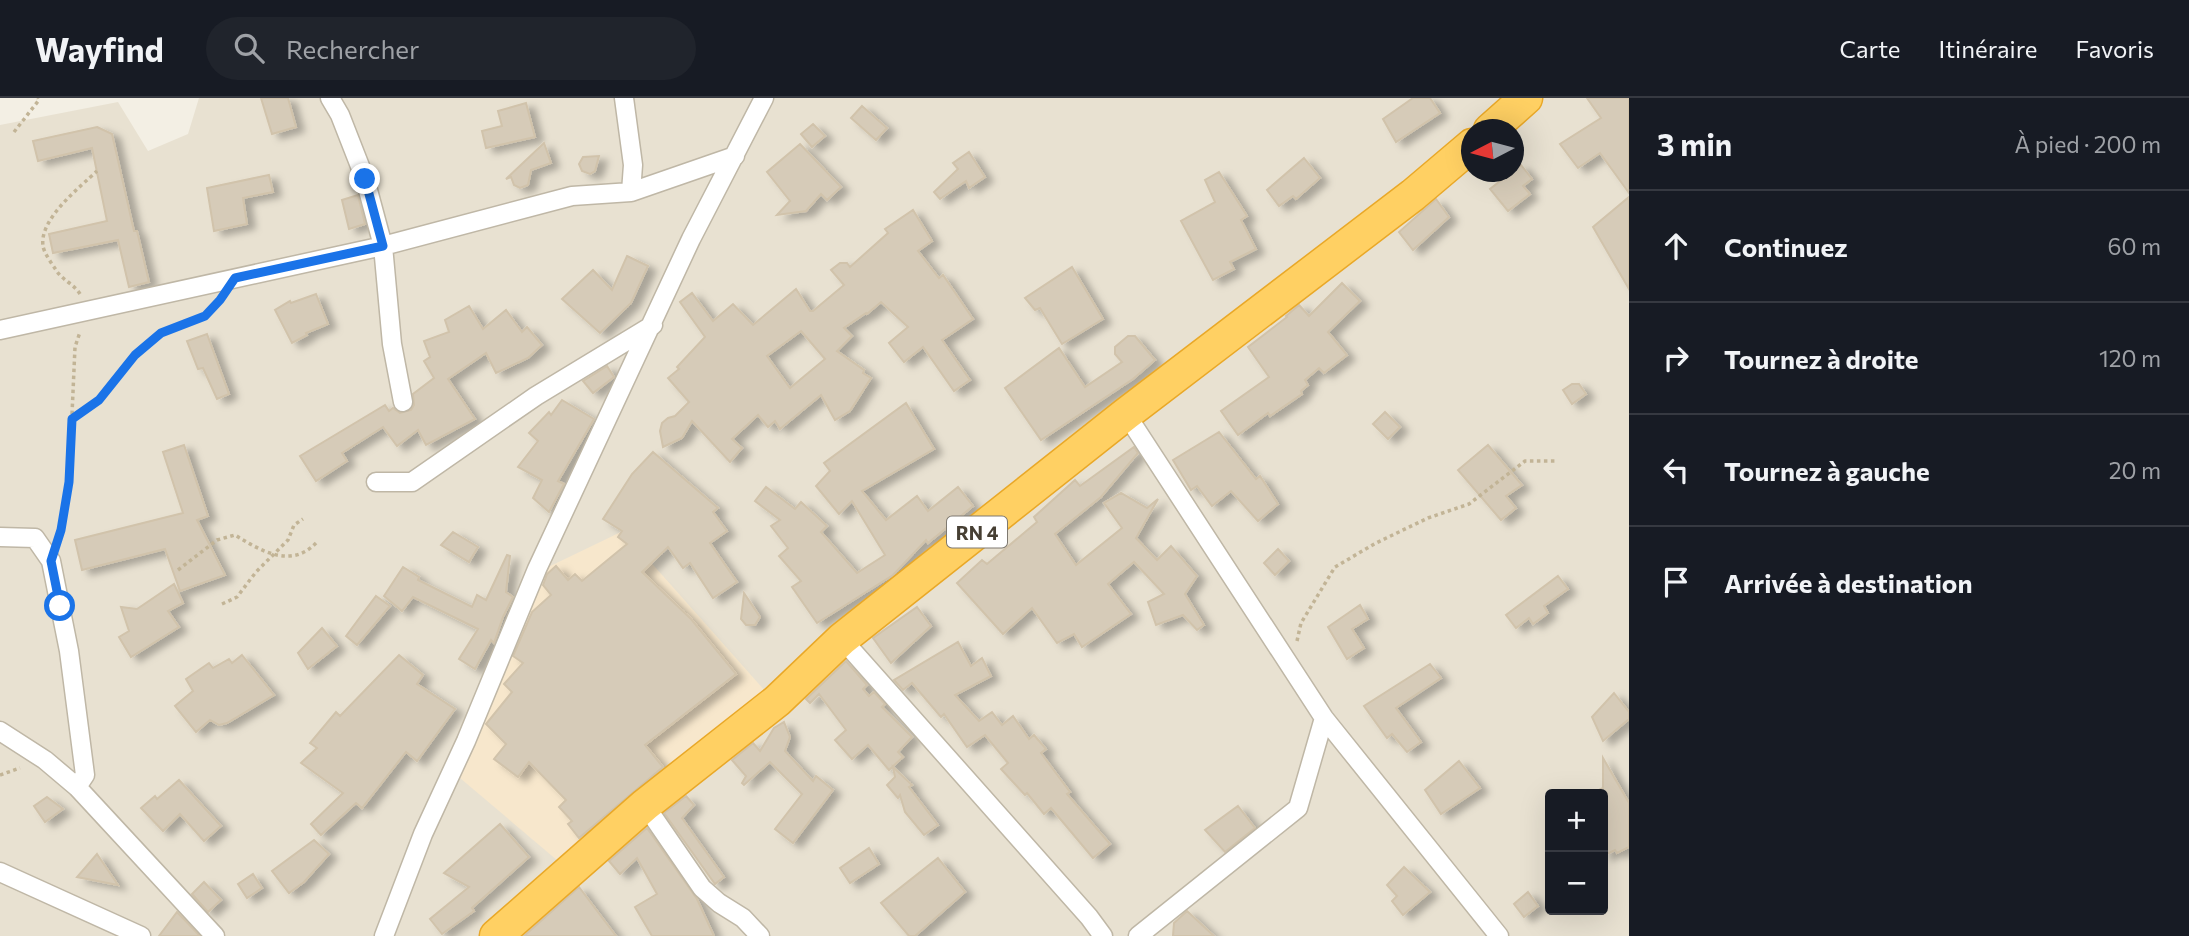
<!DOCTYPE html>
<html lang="fr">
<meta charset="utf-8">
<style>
body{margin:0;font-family:Commissioner,sans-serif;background:#20242c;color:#f1f3f6}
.controls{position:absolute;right:21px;bottom:21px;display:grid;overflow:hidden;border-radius:7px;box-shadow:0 7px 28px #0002}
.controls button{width:63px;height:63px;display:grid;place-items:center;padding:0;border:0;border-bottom:2px solid #363941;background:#171b24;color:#f1f3f6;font:35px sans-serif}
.compass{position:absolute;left:1461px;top:21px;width:63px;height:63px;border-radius:50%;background:#171b24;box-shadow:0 7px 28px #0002;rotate:264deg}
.stop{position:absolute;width:21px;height:21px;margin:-16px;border:5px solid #1a73e8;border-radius:50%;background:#fff}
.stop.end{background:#1a73e8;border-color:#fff;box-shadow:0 2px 7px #0008}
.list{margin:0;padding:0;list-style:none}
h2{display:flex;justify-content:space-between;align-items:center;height:91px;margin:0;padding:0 28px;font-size:30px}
h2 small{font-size:23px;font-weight:400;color:#9ea1a6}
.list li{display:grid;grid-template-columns:46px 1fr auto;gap:21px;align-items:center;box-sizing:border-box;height:112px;padding:0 28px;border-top:2px solid #363941}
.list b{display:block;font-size:26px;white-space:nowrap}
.list em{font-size:23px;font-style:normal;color:#9ea1a6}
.icon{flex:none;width:38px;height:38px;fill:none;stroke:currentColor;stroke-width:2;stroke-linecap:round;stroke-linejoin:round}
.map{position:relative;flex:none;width:1629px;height:838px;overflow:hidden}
header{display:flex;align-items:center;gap:42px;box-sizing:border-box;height:98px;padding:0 35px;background:#171b24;border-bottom:2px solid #363941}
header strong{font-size:33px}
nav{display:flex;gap:38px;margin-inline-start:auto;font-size:24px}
.search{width:490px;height:63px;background:#20242c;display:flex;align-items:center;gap:18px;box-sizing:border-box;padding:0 24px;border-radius:38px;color:#9ea1a6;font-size:26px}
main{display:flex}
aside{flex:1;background:#171b24}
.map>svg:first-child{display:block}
.residential{fill:#e8e1d1;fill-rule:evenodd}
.commercial{fill:#f7e7cc}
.building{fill:#d6cbb8;stroke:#d1c3ab;stroke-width:2;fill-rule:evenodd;filter:url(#shadow)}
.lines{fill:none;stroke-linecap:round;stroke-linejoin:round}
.street-casing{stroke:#bfb7a6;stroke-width:21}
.highway-casing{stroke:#e9a828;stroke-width:35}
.path{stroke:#c2b496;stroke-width:3.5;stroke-dasharray:3.5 3.5;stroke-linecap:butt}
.street{stroke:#fff;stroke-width:18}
.highway{stroke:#ffd063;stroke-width:32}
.route{stroke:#1a73e8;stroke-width:9}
.labels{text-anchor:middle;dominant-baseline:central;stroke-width:7;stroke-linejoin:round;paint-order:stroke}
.shield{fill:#fff;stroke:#7e7970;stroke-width:2}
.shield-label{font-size:19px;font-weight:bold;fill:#463f33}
</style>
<header>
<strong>Wayfind</strong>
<div class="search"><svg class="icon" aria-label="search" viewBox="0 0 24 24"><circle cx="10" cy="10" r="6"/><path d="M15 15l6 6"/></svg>Rechercher</div>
<nav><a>Carte</a><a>Itinéraire</a><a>Favoris</a></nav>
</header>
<main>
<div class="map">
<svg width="1629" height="838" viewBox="0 0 1629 838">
<defs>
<filter id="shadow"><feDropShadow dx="8" dy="4.5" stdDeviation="3.5" flood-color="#0004"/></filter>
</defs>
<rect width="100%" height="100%" fill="#f3efe4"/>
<path class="residential" d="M 199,0 L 1629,0 L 1629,838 L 0,838 L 0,27 L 118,4 L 148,53 L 188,36 ZM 1472,32 L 1514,32 L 1514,74 L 1472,74 ZM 1550,696 L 1603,696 L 1603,812 L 1550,812 Z"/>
<path class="commercial" d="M 623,433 L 775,604 L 571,774 L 460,680 L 540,473 Z"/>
<path class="building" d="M 261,0 L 288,0 L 296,29 L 272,36 Z
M 1413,0 L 1430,0 L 1440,15 L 1396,44 L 1383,21 Z
M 1587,0 L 1629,0 L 1629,95 L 1600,55 L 1578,70 L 1560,46 L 1601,20 Z
M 526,5 L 535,39 L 486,50 L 482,33 L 502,28 L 498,13 Z
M 862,8 L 887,30 L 876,42 L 851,20 Z
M 813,26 L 825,38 L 812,49 L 801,36 Z
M 97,29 L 112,36 L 134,133 L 137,133 L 149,184 L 129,189 L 118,142 L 53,155 L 49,136 L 107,123 L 92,50 L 38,63 L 33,43 Z
M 544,45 L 551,65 L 531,72 L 528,87 L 520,90 L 514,87 L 511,79 L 506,81 Z
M 800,46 L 841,89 L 827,102 L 821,96 L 806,113 L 777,117 L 790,103 L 767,74 Z
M 969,54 L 985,79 L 969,90 L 966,83 L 940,101 L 934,94 L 958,71 L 953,65 Z
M 599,58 L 595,73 L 590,76 L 582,73 L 579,66 L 583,59 Z
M 1304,60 L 1320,80 L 1296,101 L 1293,98 L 1279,108 L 1267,92 Z
M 1521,67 L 1532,81 L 1523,88 L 1530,96 L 1508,113 L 1490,91 Z
M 1219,74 L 1247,118 L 1241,122 L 1256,151 L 1230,164 L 1234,171 L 1213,182 L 1181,123 L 1215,104 L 1205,82 Z
M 269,77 L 273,94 L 243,100 L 247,126 L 214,133 L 207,90 Z
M 358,97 L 365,126 L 349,131 L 342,102 Z
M 1629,99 L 1629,191 L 1593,129 Z
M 1436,101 L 1449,119 L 1413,152 L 1399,134 Z
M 913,112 L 932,143 L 918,153 L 939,180 L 943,177 L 973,221 L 942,242 L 970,282 L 954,293 L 923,249 L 904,264 L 889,245 L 908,229 L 881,204 L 867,216 L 866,215 L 844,230 L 852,238 L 837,253 L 864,272 L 863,275 L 871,280 L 850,313 L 835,322 L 821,297 L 780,331 L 775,323 L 768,329 L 758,317 L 732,341 L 742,350 L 730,364 L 692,323 L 682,340 L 663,349 L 660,333 L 662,325 L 668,320 L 675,318 L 689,304 L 668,280 L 679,271 L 677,269 L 705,239 L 680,204 L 692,195 L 713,223 L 733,206 L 753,227 L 796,191 L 810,213 L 813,213 L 844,187 L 831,172 L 840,165 L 847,165 L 850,169 L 888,135 L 885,131 ZM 801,233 L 825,261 L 790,290 L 767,258 Z
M 627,158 L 648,168 L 631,205 L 600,235 L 562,201 L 593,172 L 612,192 Z
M 1072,169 L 1103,221 L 1062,246 L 1040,210 L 1035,212 L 1025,200 Z
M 1342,185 L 1360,203 L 1328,234 L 1347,257 L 1324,275 L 1319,270 L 1305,282 L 1308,287 L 1301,293 L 1302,296 L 1270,318 L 1268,315 L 1238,337 L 1221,313 L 1269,279 L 1248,249 L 1287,219 L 1286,218 L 1299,207 L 1309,218 Z
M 316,196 L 328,226 L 306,235 L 307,237 L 292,245 L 275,212 L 290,203 L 291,205 Z
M 469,208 L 483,231 L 506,212 L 522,234 L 527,229 L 542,247 L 528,260 L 496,275 L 486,255 L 448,281 L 475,321 L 426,347 L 418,332 L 397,348 L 383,329 L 342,355 L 347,363 L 316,383 L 300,358 L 385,307 L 389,313 L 393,310 L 400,315 L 411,312 L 414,307 L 413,296 L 434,280 L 424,263 L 430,259 L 424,243 L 449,234 L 445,222 Z
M 207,236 L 229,296 L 217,301 L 203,270 L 198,271 L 187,243 Z
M 1128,238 L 1135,238 L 1155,262 L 1133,281 L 1041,342 L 1005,290 L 1059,250 L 1085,289 L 1122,264 L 1115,256 L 1115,249 Z
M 607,268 L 614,279 L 593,295 L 583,283 Z
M 1572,286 L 1579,286 L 1586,296 L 1572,306 L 1563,292 Z
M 562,302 L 594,321 L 558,383 L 564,386 L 549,414 L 533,400 L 542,382 L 518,369 L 538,343 L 529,335 L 549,314 L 551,317 Z
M 906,305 L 934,351 L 862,393 L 886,422 L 917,398 L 928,413 L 958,389 L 973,408 L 928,445 L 926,442 L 893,477 L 817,525 L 792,489 L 801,483 L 779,458 L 788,450 L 771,428 L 780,422 L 755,403 L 766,389 L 795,411 L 801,404 L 827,428 L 821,434 L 857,475 L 885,457 L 852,403 L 839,416 L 816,388 L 830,373 L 824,365 Z
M 1385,314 L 1400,329 L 1388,341 L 1373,326 Z
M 1219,334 L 1256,381 L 1260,378 L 1278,406 L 1258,423 L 1231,393 L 1212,408 L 1197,388 L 1191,392 L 1173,362 Z
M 184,347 L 208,418 L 197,422 L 225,477 L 180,493 L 165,451 L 82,472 L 75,442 L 183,415 L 163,354 Z
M 1488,347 L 1522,387 L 1506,398 L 1516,410 L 1501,422 L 1458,372 Z
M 1134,349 L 1138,355 L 1101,399 L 1055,436 L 1076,467 L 1122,430 L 1104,405 L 1121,395 L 1147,410 L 1158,401 L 1136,440 L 1157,462 L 1171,448 L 1197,478 L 1185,496 L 1204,527 L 1197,532 L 1183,517 L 1156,527 L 1148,504 L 1164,496 L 1134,464 L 1108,486 L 1131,516 L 1082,549 L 1074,536 L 1057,545 L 1032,510 L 1003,536 L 957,485 L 982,462 L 987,466 L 1037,424 L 1034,419 L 1075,382 L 1080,388 Z
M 653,354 L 718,410 L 713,414 L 727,433 L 710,445 L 737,484 L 713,500 L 690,465 L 683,470 L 668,449 L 642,474 L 691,521 L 736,576 L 645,647 L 663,669 L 579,740 L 568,726 L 572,723 L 559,709 L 566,702 L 529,664 L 518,679 L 494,661 L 506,646 L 486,626 L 512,594 L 504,586 L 523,565 L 513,558 L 532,514 L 551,497 L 543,487 L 547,476 L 556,468 L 568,482 L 575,476 L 582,483 L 627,446 L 618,439 L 622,433 L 603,421 L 632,376 Z
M 453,434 L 478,449 L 469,464 L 441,447 Z
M 1278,451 L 1289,463 L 1275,477 L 1264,465 Z
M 507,457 L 510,458 L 506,494 L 513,499 L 503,519 L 494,545 L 491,542 L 475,571 L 459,561 L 478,531 L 413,499 L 402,513 L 384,498 L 403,469 L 419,479 L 418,482 L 472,509 L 477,497 L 486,502 Z
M 1558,478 L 1568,491 L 1544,508 L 1548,515 L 1533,526 L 1529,520 L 1516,530 L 1506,517 Z
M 174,486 L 183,505 L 168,513 L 179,529 L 131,559 L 119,539 L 129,533 L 121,509 L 137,511 Z
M 744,495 L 760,519 L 755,527 L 746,527 L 741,521 Z
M 376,498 L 390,508 L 357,547 L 346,538 Z
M 1360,507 L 1368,521 L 1352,531 L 1364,550 L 1347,561 L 1328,529 Z
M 917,509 L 931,528 L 891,565 L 873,540 Z
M 322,530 L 337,548 L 308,571 L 298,555 Z
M 958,544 L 971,568 L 982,560 L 991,578 L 955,597 L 979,623 L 992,614 L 1002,627 L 1013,618 L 1029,641 L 1034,637 L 1046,651 L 1041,655 L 1070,694 L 1067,696 L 1110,746 L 1093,760 L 1051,710 L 1044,716 L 1027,695 L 1025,697 L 1001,671 L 1008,665 L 985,637 L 967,649 L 944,616 L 941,619 L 912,585 L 903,592 L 894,582 Z
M 242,557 L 274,597 L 227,625 L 219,627 L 210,622 L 196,634 L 175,608 L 193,593 L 186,581 L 209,565 L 213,570 L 229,561 L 232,565 Z
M 399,557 L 423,577 L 417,586 L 455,611 L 417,663 L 406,654 L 362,710 L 356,705 L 321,737 L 311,726 L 343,695 L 301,665 L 317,650 L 310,645 L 336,614 L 340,618 Z
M 846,563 L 867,587 L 863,591 L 869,598 L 874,594 L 885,606 L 882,609 L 912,639 L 898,654 L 903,659 L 889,672 L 868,647 L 852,661 L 835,642 L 846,632 L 819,596 L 810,605 L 806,601 Z
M 1430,566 L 1441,580 L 1396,610 L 1421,644 L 1407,654 L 1392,636 L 1387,640 L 1364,608 Z
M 1614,595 L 1629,614 L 1629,621 L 1603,643 L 1592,619 Z
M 784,624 L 790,639 L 785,653 L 813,683 L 816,678 L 833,692 L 793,745 L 775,731 L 802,696 L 770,664 L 744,687 L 742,685 L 746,678 L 732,662 L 753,645 L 760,653 L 774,630 Z
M 1603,660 L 1629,705 L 1629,749 L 1617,755 L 1615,752 L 1603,758 L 1603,696 L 1599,696 L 1597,693 L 1603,690 Z
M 1459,663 L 1480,690 L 1441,716 L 1425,692 Z
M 893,669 L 912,687 L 909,689 L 938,727 L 924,737 L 905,714 L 900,697 L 898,700 L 887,687 L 895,679 Z
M 179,682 L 221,728 L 204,743 L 180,716 L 163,733 L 141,710 L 155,698 L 157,701 Z
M 686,698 L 694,707 L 682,720 L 724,779 L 715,786 L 664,715 Z
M 47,699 L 63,711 L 45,724 L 34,708 Z
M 1238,708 L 1255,730 L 1225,754 L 1205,732 Z
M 500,726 L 529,759 L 472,810 L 474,813 L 442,836 L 430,821 L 469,789 L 444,775 Z
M 647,730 L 697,801 L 714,838 L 652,838 L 635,809 L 657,796 L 637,760 L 620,776 L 609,763 Z
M 314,742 L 329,756 L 304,784 L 289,795 L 272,773 Z
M 869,750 L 879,766 L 850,785 L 840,770 Z
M 97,756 L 118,787 L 77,779 Z
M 938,760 L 965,794 L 915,838 L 909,838 L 881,805 Z
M 1404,769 L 1430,794 L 1403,817 L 1392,803 L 1397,798 L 1387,787 Z
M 253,776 L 262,790 L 247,800 L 238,786 Z
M 204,784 L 221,802 L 208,814 L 192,796 Z
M 579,789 L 616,838 L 524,838 Z
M 1528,794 L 1538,808 L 1524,819 L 1514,806 Z
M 1187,813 L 1214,838 L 1173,838 L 1174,825 Z
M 177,814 L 200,838 L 159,838 Z"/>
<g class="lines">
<g class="street-casing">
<path id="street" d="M 330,0 L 340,17 L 365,81 L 383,148 L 392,246 L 403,304
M 624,0 L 633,67 L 631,94
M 0,232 L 383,148 L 572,98 L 631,94 L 735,58
M 1126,316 L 1324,620 L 1499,838
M 376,384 L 412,384 L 536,298 L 653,227
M 0,439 L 35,440 L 51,463 L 69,553 L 85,677 L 77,689
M 842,541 L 1089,819 L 1103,838
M 0,633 L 45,662 L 77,689 L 215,838
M 645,707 L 702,790 L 719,805 L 743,820 L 760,838
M 0,774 L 141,838
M 384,838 L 423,736 L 466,643 L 537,471 L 691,141 L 764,0
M 1138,838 L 1298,710 L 1324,620"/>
</g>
<g class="highway-casing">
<path id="highway" d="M 1490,32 L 1526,0
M 496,838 L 645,707 L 777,603 L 842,541 L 1126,316 L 1413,97 L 1472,47"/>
</g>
<path class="path" d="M 14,34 L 39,2 L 38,0
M 80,196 C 74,186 62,182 56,172 C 52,166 44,155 43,148 C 39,121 80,89 97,73
M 73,321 L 98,302 L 135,256 L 161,235 L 205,218 L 218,204
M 58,441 L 69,384 L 75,249 L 80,234
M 178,472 L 217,442 L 235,437 C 261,453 291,471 316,445
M 222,506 L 237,499 L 256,474 L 288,442 L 294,427 L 303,421
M 1297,543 L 1301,525 L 1335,469 L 1376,445 L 1428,420 L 1469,406 L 1525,363 L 1556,363
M 0,677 L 20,670"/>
<use href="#street" class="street"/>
<use href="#highway" class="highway"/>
</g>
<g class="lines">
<path class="route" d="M 60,508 L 51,463 L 61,432 L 69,384 L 72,321 L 99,302 L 135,257 L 161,235 L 205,218 L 220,202 L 235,180 L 383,148 L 365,81"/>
</g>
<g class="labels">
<rect class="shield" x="947" y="418.5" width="60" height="31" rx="5"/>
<g class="shield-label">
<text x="977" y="434">RN 4</text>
</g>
</g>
</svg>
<div class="controls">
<button>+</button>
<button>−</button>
</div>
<svg class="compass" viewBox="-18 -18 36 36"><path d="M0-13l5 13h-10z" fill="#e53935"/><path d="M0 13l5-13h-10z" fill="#9ea1a6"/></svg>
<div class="stop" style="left:60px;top:508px"></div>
<div class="stop end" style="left:365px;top:81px"></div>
</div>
<aside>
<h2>3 min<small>À pied · 200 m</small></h2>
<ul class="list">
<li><svg class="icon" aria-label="ahead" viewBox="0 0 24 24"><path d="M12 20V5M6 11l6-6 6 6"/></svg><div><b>Continuez</b></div><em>60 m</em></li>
<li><svg class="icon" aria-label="right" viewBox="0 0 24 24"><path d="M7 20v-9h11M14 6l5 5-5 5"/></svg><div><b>Tournez à droite</b></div><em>120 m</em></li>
<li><svg class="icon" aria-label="left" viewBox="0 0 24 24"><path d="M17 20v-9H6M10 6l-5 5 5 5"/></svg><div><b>Tournez à gauche</b></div><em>20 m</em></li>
<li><svg class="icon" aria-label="arrive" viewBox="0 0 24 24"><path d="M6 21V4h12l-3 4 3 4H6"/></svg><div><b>Arrivée à destination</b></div></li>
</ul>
</aside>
</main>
